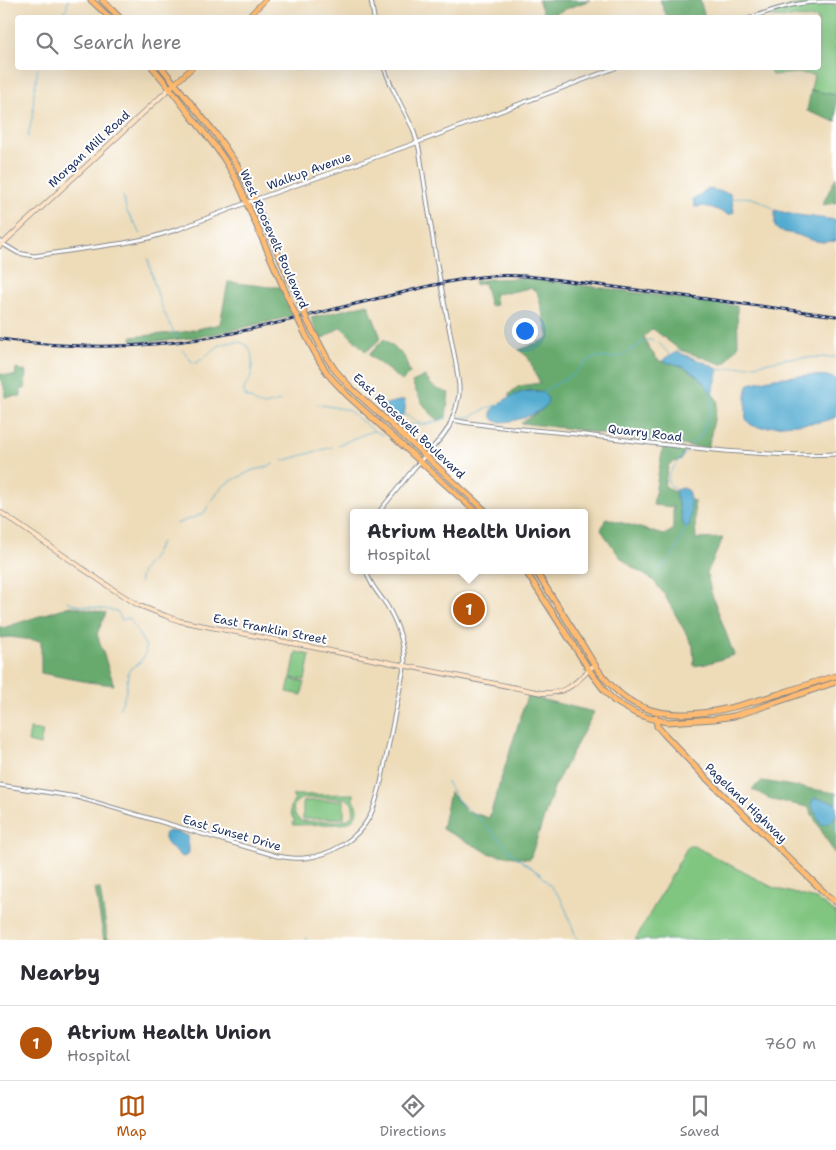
<!DOCTYPE html>
<style>
body{margin:0;font-family:"Shantell Sans",sans-serif;background:#f2f2f3;color:#2b2b33}
.you{position:absolute;left:524px;top:330px;width:18px;height:18px;margin:-12px;border:4px solid #fff;border-radius:50%;background:#1a73e8;box-shadow:0 0 0 8px #1a73e833}
.badge{display:grid;place-items:center;width:32px;height:32px;border-radius:50%;background:#b45309;color:#fff;font-size:16px;font-weight:700}
.pin{position:absolute;translate:-50% -50%;border:2px solid #fff;box-shadow:0 1px 5px #0006}
.popup{position:absolute;left:350px;top:509px;width:238px;height:65px;box-sizing:border-box;display:grid;place-content:center;border-radius:5px;background:#fff;filter:drop-shadow(0 1px 4px #0005);font-size:16px;white-space:nowrap;color:#7c7c81}
.popup b{font-size:19px;color:#2b2b33}
.popup::after{content:'';position:absolute;left:50%;top:100%;margin-left:-10px;border:10px solid transparent;border-top-color:#fff}
.list{margin:0;padding:0;list-style:none}
h2{display:flex;justify-content:space-between;align-items:center;height:65px;margin:0;padding:0 20px;font-size:21px}
h2 small{font-size:16px;font-weight:400;color:#7c7c81}
.list li{display:grid;grid-template-columns:32px 1fr auto;gap:15px;align-items:center;box-sizing:border-box;height:75px;padding:0 20px;border-top:1px solid #e1e1e2}
.list b{display:block;font-size:19px;white-space:nowrap}
.list p{margin:0;font-size:16px;white-space:nowrap;color:#7c7c81}
.list em{font-size:16px;font-style:normal;color:#7c7c81}
.icon{flex:none;width:28px;height:28px;fill:none;stroke:currentColor;stroke-width:2;stroke-linecap:round;stroke-linejoin:round}
.map{position:relative;flex:none;width:836px;height:940px;overflow:hidden}
.search{position:absolute;background:#fff;box-shadow:0 5px 20px #0002;left:15px;right:15px;top:15px;height:55px;display:flex;align-items:center;gap:12px;box-sizing:border-box;padding:0 18px;border-radius:5px;color:#7c7c81;font-size:19px}
.sheet{height:140px;background:#fff}
nav{display:flex;justify-content:space-around;align-items:center;box-sizing:border-box;height:70px;border-top:1px solid #e1e1e2;background:#fff;font-size:14px;color:#7c7c81}
nav a{display:grid;justify-items:center;gap:2px}
nav .on{color:#b45309}
.map>svg:first-child{display:block}
.green{fill:#80c580;stroke:#4e7a6f;fill-rule:evenodd}
.forest{fill:#68aa6e;stroke:#426c66}
.water{fill:#53abd0;stroke:#376d97}
.lines{fill:none;stroke-linecap:round;stroke-linejoin:round}
.stream{stroke:#53abd0;stroke-width:1}
.tertiary-casing{stroke:#84868c;stroke-width:5}
.secondary-casing{stroke:#84868c;stroke-width:5.5}
.primary-casing{stroke:#84868c;stroke-width:6}
.trunk-casing{stroke:#84868c;stroke-width:7}
.tertiary{stroke:#fff;stroke-width:3}
.secondary{stroke:#ffe4c6;stroke-width:4}
.primary{stroke:#ffbb71;stroke-width:4.5}
.trunk{stroke:#ffbb71;stroke-width:5}
.rail-casing{stroke:#1b2f5e;stroke-width:3}
.rail{stroke:#fff;stroke-width:1;stroke-dasharray:4;stroke-linecap:butt}
.trunk-bridge-casing{stroke:#84868c;stroke-width:7;stroke-linecap:butt}
.trunk-bridge{stroke:#ffbb71;stroke-width:5}
.labels{text-anchor:middle;dominant-baseline:central;stroke-width:4;stroke-linejoin:round;paint-order:stroke}
.street-label{font-size:12px;fill:#1b2f5e;stroke:#fff}
</style>
<div class="map">
<svg width="836" height="940" viewBox="0 0 836 940">
<rect width="100%" height="100%" fill="#fff"/>
<filter id="ink" filterUnits="userSpaceOnUse"><feTurbulence type="fractalNoise" baseFrequency=".02" numOctaves="2"/><feDisplacementMap in="SourceGraphic" scale="10" xChannelSelector="R" yChannelSelector="G"/><feConvolveMatrix kernelMatrix="1 2 1 2 8 2 1 2 1" color-interpolation-filters="sRGB"/></filter>
<filter id="wash" filterUnits="userSpaceOnUse"><feTurbulence type="fractalNoise" baseFrequency=".0096" numOctaves="4" result="noise"/><feDisplacementMap in="SourceGraphic" scale="20" xChannelSelector="R" yChannelSelector="G"/><feGaussianBlur stdDeviation="1.12" result="paint"/><feColorMatrix in="noise" values="0 0 0 0 0 0 0 0 0 0 0 0 0 0 0 0 0 1.4 0 .05"/><feComposite in="paint" operator="in"/></filter>
<g filter="url(#wash)">
<rect width="100%" height="100%" fill="#eedcb9"/>
<path class="green" d="M 808,3 L 826,3 L 836,5 L 836,95 L 811,90 L 814,75 L 798,73 L 772,75 L 769,68 L 818,68 L 818,18 L 772,17 L 771,13 L 792,5 Z
M 296,652 L 310,655 L 305,680 L 291,678 Z
M 290,679 L 304,682 L 302,695 L 287,692 Z
M 30,729 L 43,731 L 40,745 L 28,742 Z
M 354,794 L 354,797 L 352,798 C 362,809 356,822 342,824 L 293,825 L 293,822 L 295,821 C 289,814 289,806 295,799 L 293,798 L 293,795 ZM 304,798 L 346,798 L 352,803 C 359,823 339,821 326,821 C 318,821 309,822 301,821 C 290,814 291,801 304,798 Z
M 344,800 L 344,818 L 303,819 L 303,801 Z
M 688,846 L 694,846 L 774,888 L 816,899 L 836,913 L 836,940 L 635,940 Z"/>
<path class="forest" d="M 538,0 L 590,0 L 545,17 Z
M 660,0 L 700,0 L 705,17 L 667,17 Z
M 811,90 L 836,95 L 836,122 L 807,111 Z
M 836,177 L 836,203 L 822,205 Z
M 521,278 L 573,284 L 737,306 L 738,346 L 730,356 L 726,363 L 722,364 L 680,350 L 653,329 L 644,336 L 648,347 L 658,360 L 664,362 L 678,364 L 687,368 L 704,382 L 718,401 L 708,448 L 650,442 L 572,429 L 521,423 L 544,408 L 547,398 C 546,396 543,392 541,392 C 532,387 518,393 510,398 L 509,394 L 519,386 L 540,383 L 528,357 L 519,350 L 549,338 L 537,291 L 530,288 L 511,292 L 494,294 L 496,305 L 490,306 L 484,283 L 475,285 L 474,281 L 491,279 Z
M 228,282 L 271,287 L 280,287 L 293,316 C 241,328 185,344 132,341 L 131,337 L 183,332 L 220,324 Z
M 368,304 L 381,338 L 366,352 L 341,327 L 320,340 L 311,318 Z
M 384,339 L 404,356 L 410,373 L 402,381 L 369,355 Z
M 16,368 L 26,372 L 25,389 L 21,389 L 21,396 L 5,397 L 4,386 L 0,379 L 0,374 L 15,376 Z
M 425,376 C 433,388 435,389 449,393 L 446,417 L 438,420 C 424,408 419,399 412,382 Z
M 663,447 L 684,449 L 682,459 L 669,464 L 664,485 L 680,496 L 694,501 L 696,539 L 723,538 L 707,573 L 711,592 L 734,655 L 706,664 L 694,666 L 693,646 L 664,594 L 653,580 L 632,567 L 620,557 L 601,530 L 606,518 L 664,535 L 673,530 L 673,507 L 653,505 Z
M 70,606 L 106,613 L 97,634 L 114,685 L 88,682 L 41,673 L 41,641 L 9,637 L 0,638 L 0,626 L 3,628 Z
M 527,696 L 594,712 L 555,785 L 530,859 L 491,854 L 442,829 L 450,792 L 467,811 L 489,818 Z
M 762,781 L 836,793 L 836,851 L 834,853 L 808,807 L 772,800 L 752,789 Z
M 95,888 L 100,889 L 108,940 L 104,940 Z"/>
<path class="water" d="M 708,189 L 729,193 L 731,195 L 734,212 L 729,215 L 713,208 L 704,206 L 695,207 L 693,199 L 700,196 L 704,191 Z
M 775,210 L 790,214 L 836,220 L 836,241 L 822,242 L 811,240 L 798,235 L 779,231 L 775,227 Z
M 677,352 L 706,363 L 719,370 L 712,394 C 701,376 686,364 664,362 L 665,358 Z
M 808,375 L 827,376 L 836,379 L 836,417 C 819,425 801,423 782,425 C 772,426 756,431 748,422 C 744,418 746,409 746,404 C 746,397 746,390 749,384 L 774,378 Z
M 532,391 L 542,392 C 545,395 549,398 548,402 C 546,413 502,427 494,420 C 491,417 492,416 491,412 C 499,401 518,391 532,391 Z
M 404,400 C 411,422 387,424 379,407 C 386,403 396,402 404,400 Z
M 683,488 L 688,490 C 691,501 692,515 689,527 L 686,528 L 683,524 L 675,490 Z
M 815,798 L 830,801 L 836,804 L 836,815 C 833,820 827,826 821,824 L 811,804 L 813,799 Z
M 168,831 L 177,832 L 188,836 L 189,851 L 188,855 L 183,857 C 175,852 164,843 164,834 Z"/>
<g class="lines">
<path class="stream" d="M 61,18 L 67,7 L 68,0
M 28,137 L 33,113 L 34,93 L 38,68
M 123,196 L 127,212 L 141,234
M 732,199 C 748,194 762,200 775,210
M 148,259 C 154,285 162,314 177,337
M 183,350 L 192,362 L 196,363 C 206,358 211,349 221,345 C 250,335 255,351 251,376 C 250,381 245,385 244,390 C 244,394 245,394 246,397 C 252,399 254,401 258,404 C 264,407 275,402 281,401
M 718,370 L 749,366 L 789,358 L 836,357
M 542,392 L 572,375 L 591,359 L 597,357 L 610,358 L 618,357 L 625,354 L 641,343 L 647,340 L 650,340 L 659,343 L 670,355
M 317,404 L 348,410 L 374,431 L 383,435
M 402,413 L 420,423
M 459,417 L 471,417 L 490,407 L 501,404
M 400,427 C 407,424 409,425 416,425 C 427,424 437,422 447,418
M 338,445 L 362,435 L 373,431
M 691,445 L 703,433 L 711,405 L 712,393
M 282,461 L 332,447
M 675,490 C 674,489 670,485 669,484 C 664,474 683,456 689,449
M 176,524 L 203,514 L 218,492 L 222,487 L 229,482 L 253,470 L 264,468 L 273,464
M 660,568 C 674,558 680,543 686,527
M 139,583 L 142,571 L 153,557 L 161,542
M 67,601 L 76,605 L 117,611 L 122,620 L 129,618 L 146,647 L 145,655 L 140,662 L 130,669 L 128,673 L 126,692 L 120,708
M 447,782 L 457,799 L 488,827 L 515,856 L 540,874 L 560,897 L 566,910 L 577,940
M 831,820 L 836,830
M 306,940 L 306,938"/>
</g>
</g>
<g filter="url(#ink)">
<g class="lines">
<g class="tertiary-casing">
<path id="tertiary" d="M 371,0 L 374,18
M 750,18 C 781,7 802,0 836,2
M 0,241 L 3,244 L 18,253 L 34,256 L 124,243 L 149,238 L 179,229 L 251,201 L 416,143 L 615,68
M 452,420 C 498,429 546,430 593,436 C 673,445 755,458 836,454
M 378,513 L 415,467 L 442,437 L 449,427 L 456,408 L 459,395 L 459,386 L 456,364 L 436,259 L 419,148 L 413,129 L 392,87 L 384,68
M 0,785 L 77,797 L 277,856 C 285,857 295,859 304,858 C 330,856 357,840 370,816 C 375,806 378,794 381,783 L 405,663 C 404,641 397,622 386,604 C 378,593 369,583 366,570"/>
</g>
<g class="secondary-casing">
<path id="secondary" d="M 0,246 L 170,88
M 0,512 L 114,590 L 138,605 L 166,616 L 180,621 L 542,693 C 569,694 576,682 595,664"/>
</g>
<g class="primary-casing">
<path id="primary" d="M 247,18 L 265,0
M 172,86 L 192,68"/>
</g>
<g class="trunk-casing">
<path id="trunk" d="M 91,0 L 110,18
M 102,0 L 120,18
M 153,68 C 166,83 179,100 191,116 C 215,145 235,170 248,206 L 293,309
M 162,68 L 215,133 L 237,165 L 253,195 L 259,211 L 302,307
M 308,322 L 327,358 L 335,370 L 350,387 L 488,513
M 301,325 C 309,342 317,359 328,374 C 334,382 341,388 347,395 L 477,513
M 525,570 L 592,674 L 605,691 L 614,701 L 635,713 L 649,718 L 667,722 L 714,719 L 734,716 L 753,710 L 836,682
M 535,570 C 551,595 566,619 582,644 C 591,659 600,675 613,687 C 657,734 730,709 782,693 C 800,687 818,681 836,676
M 656,717 L 657,726 L 664,734 L 705,777 L 828,896 L 836,902"/>
</g>
<use href="#tertiary" class="tertiary"/>
<use href="#secondary" class="secondary"/>
<use href="#primary" class="primary"/>
<use href="#trunk" class="trunk"/>
<g class="rail-casing">
<path id="rail" d="M 0,339 C 78,350 156,349 233,333 C 285,322 337,308 388,296 C 422,288 457,278 492,276 C 510,275 528,276 545,278 L 836,316"/>
</g>
<use href="#rail" class="rail"/>
<g class="trunk-bridge-casing">
<path id="trunk-bridge" d="M 302,307 L 308,322
M 293,309 L 301,325"/>
</g>
<use href="#trunk-bridge" class="trunk-bridge"/>
</g>
</g>
<g class="labels">
<g class="street-label">
<text transform="translate(89 149) rotate(-43)">Morgan Mill Road</text>
<text transform="translate(309 171) rotate(-20)">Walkup Avenue</text>
<text transform="translate(274 239) rotate(66)">West Roosevelt Boulevard</text>
<text transform="translate(409 426) rotate(43)">East Roosevelt Boulevard</text>
<text transform="translate(645 433) rotate(7)">Quarry Road</text>
<text transform="translate(270 629) rotate(11)">East Franklin Street</text>
<text transform="translate(746 803) rotate(44)">Pageland Highway</text>
<text transform="translate(232 833) rotate(16)">East Sunset Drive</text>
</g>
</g>
</svg>
<div class="you"></div>
<div class="pin badge" style="left:469px;top:609px">1</div>
<div class="popup"><b>Atrium Health Union</b>Hospital</div>
<div class="search"><svg class="icon" aria-label="search" viewBox="0 0 24 24"><circle cx="10" cy="10" r="6"/><path d="M15 15l6 6"/></svg>Search here</div>
</div>
<section class="sheet">
<h2>Nearby<small></small></h2>
<ul class="list">
<li><span class="badge">1</span><div><b>Atrium Health Union</b><p>Hospital</p></div><em>760 m</em></li>
</ul>
</section>
<nav>
<a class="on"><svg class="icon" aria-label="map" viewBox="0 0 24 24"><path d="M3 6l6-2 6 2 6-2v14l-6 2-6-2-6 2zM9 4v14M15 6v14"/></svg>Map</a>
<a><svg class="icon" aria-label="directions" viewBox="0 0 24 24"><path d="M12 3l9 9-9 9-9-9zM9 14v-3h6M13 9l2 2-2 2"/></svg>Directions</a>
<a><svg class="icon" aria-label="saved" viewBox="0 0 24 24"><path d="M7 4h10v16l-5-4-5 4z"/></svg>Saved</a>
</nav>
